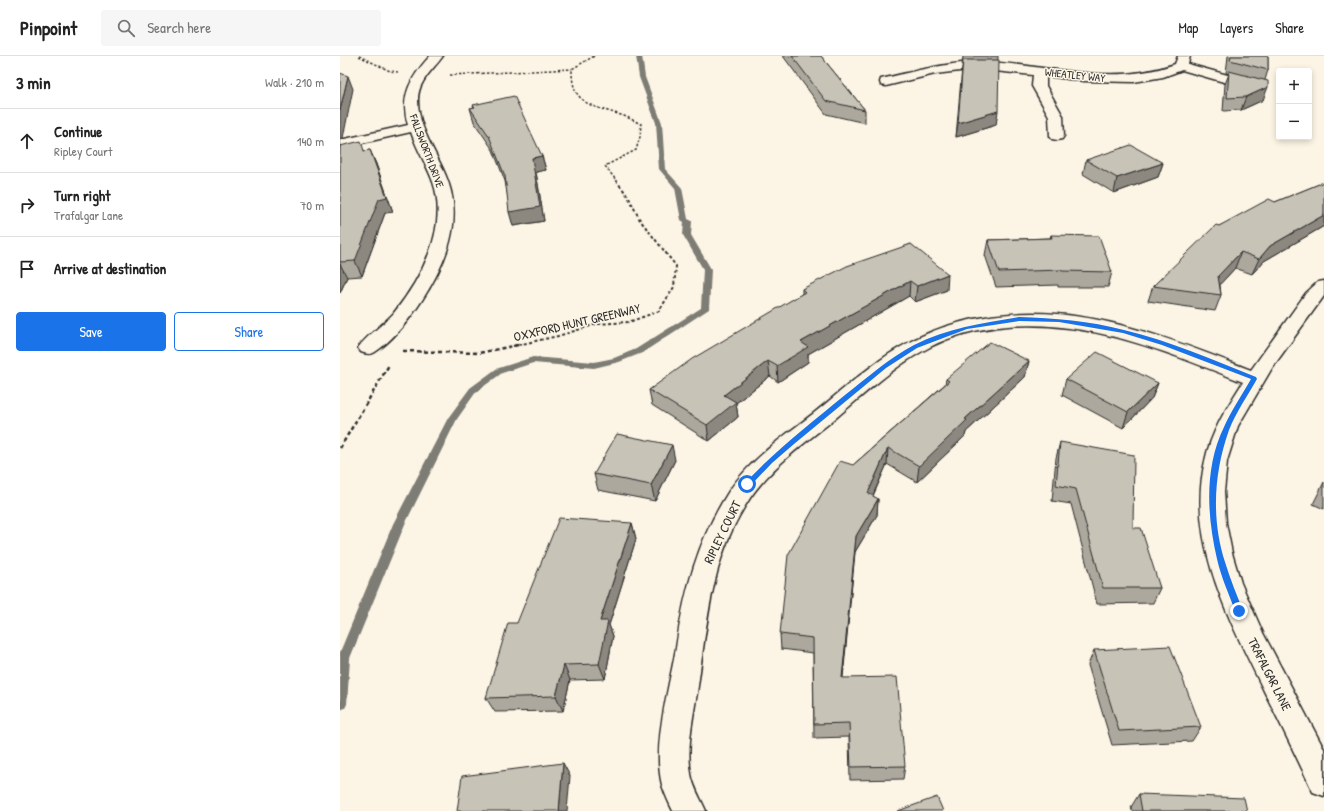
<!DOCTYPE html>
<meta charset="utf-8">
<style>
body{margin:0;font-family:"Patrick Hand",sans-serif;background:#f6f6f6;color:#222}
.controls{position:absolute;right:12px;top:12px;display:grid;overflow:hidden;border-radius:4px;box-shadow:0 2px 6px #0003}
.controls button{width:36px;height:36px;display:grid;place-items:center;padding:0;border:0;border-bottom:1px solid #e0e0e0;background:#fff;color:#222;font:20px sans-serif}
.stop{position:absolute;width:12px;height:12px;margin:-9px;border:3px solid #1a73e8;border-radius:50%;background:#fff}
.stop.end{background:#1a73e8;border-color:#fff;box-shadow:0 1px 4px #0008}
.list{margin:0;padding:0;list-style:none}
h2{display:flex;justify-content:space-between;align-items:center;height:52px;margin:0;padding:0 16px;font-size:17px}
h2 small{font-size:13px;font-weight:400;color:#767676}
.list li{display:grid;grid-template-columns:26px 1fr auto;gap:12px;align-items:center;box-sizing:border-box;height:64px;padding:0 16px;border-top:1px solid #e0e0e0}
.list b{display:block;font-size:15px;white-space:nowrap}
.list p{margin:0;font-size:13px;white-space:nowrap;color:#767676}
.list em{font-size:13px;font-style:normal;color:#767676}
.actions{display:flex;gap:8px;padding:12px 16px}
.actions a{flex:1;padding:9px 0;border:1px solid #1a73e8;border-radius:4px;text-align:center;font-size:14px;color:#1a73e8}
.actions .main{background:#1a73e8;color:#fff}
.icon{flex:none;width:22px;height:22px;fill:none;stroke:currentColor;stroke-width:2;stroke-linecap:round;stroke-linejoin:round}
.map{position:relative;flex:none;width:984px;height:755px;overflow:hidden}
header{display:flex;align-items:center;gap:24px;box-sizing:border-box;height:56px;padding:0 20px;background:#fff;border-bottom:1px solid #e0e0e0}
header strong{font-size:19px}
nav{display:flex;gap:22px;margin-inline-start:auto;font-size:14px}
.search{width:280px;height:36px;background:#f6f6f6;display:flex;align-items:center;gap:10px;box-sizing:border-box;padding:0 14px;border-radius:4px;color:#767676;font-size:15px}
main{display:flex}
aside{flex:1;background:#fff}
.map>svg:first-child{display:block}
.lines{fill:none;stroke-linecap:round;stroke-linejoin:round}
.stream{fill:#7d7b74;fill-rule:evenodd}
.street-casing{stroke:#2b2b2b;stroke-width:3}
.path-far2{stroke:#2b2b2b;stroke-width:1.5;stroke-dasharray:2.5 2;stroke-linecap:butt}
.path-far1{stroke:#2b2b2b;stroke-width:2;stroke-dasharray:3 2.5;stroke-linecap:butt}
.path{stroke:#2b2b2b;stroke-width:2.5;stroke-dasharray:4 3;stroke-linecap:butt}
.street{fill:#fcf5e5;fill-rule:evenodd}
.wall{fill:#aca89d;stroke:#2b2b2b}
.shaded-wall{fill:#8c8880;stroke:#2b2b2b}
.building{fill:#c8c3b7;stroke:#2b2b2b}
.route{fill:#1a73e8}
.labels{text-anchor:middle;dominant-baseline:central;stroke-width:3;stroke-linejoin:round;paint-order:stroke}
.far-street-label{font-size:11px;fill:#2b2b2b;stroke:#fcf5e5}
.street-label{font-size:13px;fill:#2b2b2b;stroke:#fcf5e5}
</style>
<header>
<strong>Pinpoint</strong>
<div class="search"><svg class="icon" aria-label="search" viewBox="0 0 24 24"><circle cx="10" cy="10" r="6"/><path d="M15 15l6 6"/></svg>Search here</div>
<nav><a>Map</a><a>Layers</a><a>Share</a></nav>
</header>
<main>
<aside>
<h2>3 min<small>Walk · 210 m</small></h2>
<ul class="list">
<li><svg class="icon" aria-label="ahead" viewBox="0 0 24 24"><path d="M12 20V5M6 11l6-6 6 6"/></svg><div><b>Continue</b><p>Ripley Court</p></div><em>140 m</em></li>
<li><svg class="icon" aria-label="right" viewBox="0 0 24 24"><path d="M7 20v-9h11M14 6l5 5-5 5"/></svg><div><b>Turn right</b><p>Trafalgar Lane</p></div><em>70 m</em></li>
<li><svg class="icon" aria-label="arrive" viewBox="0 0 24 24"><path d="M6 21V4h12l-3 4 3 4H6"/></svg><div><b>Arrive at destination</b></div></li>
</ul>
<div class="actions"><a class="main">Save</a><a>Share</a></div>
</aside>
<div class="map">
<svg width="984" height="755" viewBox="0 0 984 755">
<rect width="100%" height="100%" fill="#fcf5e5"/>
<filter id="ink" filterUnits="userSpaceOnUse"><feTurbulence type="fractalNoise" baseFrequency=".025" numOctaves="2"/><feDisplacementMap in="SourceGraphic" scale="8" xChannelSelector="R" yChannelSelector="G"/><feConvolveMatrix kernelMatrix="1 2 1 2 8 2 1 2 1" color-interpolation-filters="sRGB"/></filter>
<g filter="url(#ink)">
<g class="lines">
<path class="stream" d="M 296,0 L 302,0 L 305,21 L 322,67 L 325,113 L 342,132 L 348,163 L 352,165 L 351,179 L 371,213 L 369,253 L 302,297 L 279,306 L 254,312 L 193,307 L 162,317 L 136,336 L 117,363 L 65,468 L 10,602 L 7,648 L 5,652 L 0,654 L 0,596 L 53,468 L 108,362 L 130,332 L 156,313 L 193,301 L 254,306 L 274,302 L 296,293 L 361,252 L 363,213 L 343,179 L 344,166 L 341,164 L 335,132 L 319,113 L 316,67 L 299,21 Z"/>
<g class="street-casing">
<path id="street" d="M 90,0 L 103,0 C 93,14 78,25 78,44 C 78,80 106,106 112,140 C 115,155 114,169 110,185 C 101,220 66,276 35,296 C 31,299 26,298 21,296 L 18,292 C 27,279 42,270 53,258 C 81,223 109,172 93,126 C 87,109 77,94 71,76 L 0,92 L 0,84 L 68,69 C 59,40 72,20 90,0 Z
M 838,0 L 850,0 L 848,8 L 920,28 L 922,31 L 920,34 L 915,35 L 842,14 L 823,21 L 794,26 L 744,25 L 706,20 L 706,30 L 723,60 L 724,80 L 722,83 L 717,84 L 712,83 L 710,80 L 709,60 L 692,30 L 693,19 L 645,14 L 620,15 L 595,18 L 546,30 L 541,29 L 540,26 L 541,23 C 575,15 611,5 646,6 C 712,9 770,31 835,8 Z
M 984,225 L 984,240 L 932,312 L 898,370 L 887,405 L 884,436 L 886,467 L 892,497 L 901,527 L 923,577 L 984,693 L 984,740 L 973,736 C 957,702 941,669 924,635 C 890,565 846,485 865,405 C 871,376 887,351 903,326 C 824,295 744,261 658,271 C 634,274 611,280 590,291 C 555,309 527,336 497,361 C 464,388 427,413 405,450 C 371,505 367,568 358,630 C 354,659 346,689 351,718 C 353,731 361,743 366,755 L 333,755 C 329,747 325,738 322,729 C 312,689 329,633 336,592 C 344,536 358,483 389,435 C 411,403 444,380 474,357 C 502,335 528,310 559,292 C 598,268 646,257 692,257 C 768,257 841,287 911,314 L 966,237 L 978,226 Z"/>
</g>
<path class="path-far2" d="M 19,0 L 50,15 L 58,16
M 254,0 L 232,13 C 231,49 253,50 281,59 C 288,61 294,65 301,68 L 300,81 L 296,94 L 265,110 L 279,128
M 110,19 L 232,13"/>
<path class="path-far1" d="M 173,290 L 218,280 L 257,268 L 289,266 L 319,255 L 334,231 L 336,210 L 300,164 L 288,140 L 278,127"/>
<path class="path" d="M 63,295 L 139,297 L 178,289
M 0,392 L 49,309"/>
<use href="#street" class="street"/>
</g>
<path class="wall" d="M 443,0 L 481,0 L 525,54 L 525,67 L 486,58 Z
M 623,0 L 658,0 L 656,69 L 616,81 Z
M 888,0 L 928,0 L 928,14 L 925,24 L 923,44 L 901,54 L 883,55 L 885,28 L 889,18 L 886,17 Z
M 133,49 L 202,100 L 206,114 L 196,116 L 204,165 L 173,170 L 165,125 L 153,94 L 134,66 L 130,52 L 134,51 Z
M 0,90 L 25,95 L 30,94 L 36,108 L 53,156 L 45,157 L 22,220 L 7,221 L 0,237 Z
M 746,104 L 823,107 L 818,121 L 774,137 L 743,118 Z
M 984,126 L 984,170 L 924,205 L 912,218 L 895,212 L 880,228 L 881,239 L 875,255 L 808,245 L 813,230 L 879,170 L 935,146 Z
M 711,179 L 772,216 L 768,231 L 718,231 L 718,229 L 656,231 L 645,199 L 648,184 L 710,182 Z
M 571,188 L 607,234 L 575,246 L 569,240 L 468,298 L 468,306 L 438,326 L 430,320 L 396,347 L 398,361 L 369,385 L 312,349 L 309,334 L 462,238 L 462,233 Z
M 689,305 L 685,321 L 626,376 L 625,380 L 577,426 L 547,408 L 533,440 L 538,443 L 537,459 L 515,496 L 503,622 L 565,710 L 563,723 L 510,724 L 509,681 L 474,682 L 473,597 L 441,593 L 440,578 L 513,409 L 605,328 L 606,323 Z
M 726,323 L 818,327 L 812,342 L 783,372 L 722,339 Z
M 720,386 L 793,472 L 820,532 L 813,547 L 757,548 L 731,448 L 712,445 L 716,402 Z
M 335,404 L 315,445 L 258,434 L 254,418 Z
M 984,426 L 984,453 L 973,448 Z
M 292,467 L 296,483 L 269,569 L 273,580 L 265,623 L 230,624 L 223,655 L 155,656 L 146,642 L 177,567 Z
M 754,594 L 861,671 L 852,685 L 772,689 L 748,609 Z
M 799,738 L 907,755 L 792,755 L 791,751 Z"/>
<path class="shaded-wall" d="M 8,20 L 13,33 L 3,82 L 0,83 L 0,54 Z
M 928,31 L 923,44 L 901,54 L 906,41 Z
M 658,55 L 656,69 L 616,81 L 618,67 Z
M 30,94 L 36,108 L 53,156 L 45,157 L 22,220 L 15,205 Z
M 202,100 L 206,114 L 196,116 L 204,165 L 173,170 L 169,156 L 192,102 Z
M 823,107 L 818,121 L 774,137 L 777,122 Z
M 984,159 L 984,170 L 924,205 L 912,218 L 919,203 L 930,190 Z
M 901,196 L 895,212 L 873,236 L 878,220 Z
M 0,208 L 7,221 L 0,237 Z
M 608,218 L 607,234 L 575,246 L 577,230 Z
M 570,225 L 569,240 L 468,298 L 468,306 L 438,326 L 437,310 L 461,286 Z
M 428,305 L 430,320 L 396,347 L 398,361 L 369,385 L 367,369 L 384,339 Z
M 689,305 L 685,321 L 626,376 L 625,380 L 577,426 L 579,410 L 625,363 Z
M 818,327 L 812,342 L 783,372 L 788,356 Z
M 332,389 L 335,404 L 315,445 L 311,429 Z
M 548,392 L 547,408 L 527,452 L 528,437 Z
M 538,443 L 537,459 L 515,496 L 501,636 L 502,622 L 516,480 Z
M 292,467 L 296,483 L 269,569 L 273,580 L 265,623 L 259,608 L 260,565 Z
M 224,609 L 230,624 L 223,655 L 216,640 Z
M 223,707 L 230,720 L 227,755 L 219,755 Z"/>
<path class="building" d="M 452,0 L 481,0 L 525,54 L 486,45 Z
M 891,0 L 928,0 L 928,14 L 890,4 Z
M 623,4 L 659,4 L 658,55 L 618,67 Z
M 889,15 L 928,25 L 928,31 L 906,41 L 887,42 Z
M 0,17 L 8,20 L 0,54 Z
M 174,40 L 202,100 L 192,102 L 200,151 L 169,156 L 165,120 L 149,80 L 130,52 L 135,51 L 133,49 Z
M 21,85 L 24,95 L 30,94 L 47,141 L 39,143 L 15,205 L 0,206 L 0,90 Z
M 791,89 L 823,107 L 777,122 L 746,104 Z
M 984,126 L 984,159 L 930,190 L 919,203 L 901,196 L 878,220 L 881,239 L 813,230 L 876,169 L 879,170 L 929,143 L 935,146 Z
M 711,179 L 759,180 L 772,216 L 722,215 L 721,214 L 659,216 L 648,184 L 712,182 Z
M 571,188 L 608,218 L 577,230 L 570,225 L 461,286 L 468,291 L 437,310 L 428,305 L 384,339 L 396,346 L 367,369 L 309,334 L 352,303 L 465,236 L 462,233 L 507,210 Z
M 650,286 L 689,305 L 625,363 L 627,364 L 579,410 L 548,392 L 528,437 L 538,443 L 516,480 L 502,622 L 557,621 L 565,710 L 511,711 L 509,667 L 474,668 L 473,582 L 440,578 L 448,499 L 500,405 L 513,409 L 609,325 L 606,323 Z
M 757,296 L 818,327 L 788,356 L 726,323 Z
M 277,378 L 332,389 L 311,429 L 254,418 Z
M 720,386 L 794,399 L 793,472 L 801,472 L 820,532 L 763,532 L 736,433 L 716,429 Z
M 219,462 L 292,467 L 260,565 L 268,565 L 259,608 L 224,609 L 216,640 L 146,642 L 168,567 L 177,567 Z
M 830,590 L 861,671 L 779,675 L 754,594 Z
M 223,707 L 219,755 L 117,755 L 122,720 Z
M 799,738 L 904,742 L 907,755 L 802,755 Z
M 597,741 L 603,755 L 558,755 Z"/>
</g>
<path class="route" d="M 679,261 C 714,262 750,265 784,274 C 830,285 873,304 916,321 L 917,323 C 908,339 896,356 889,374 C 874,416 871,463 885,506 C 890,523 897,539 903,555 L 902,557 L 899,558 L 895,555 C 889,538 881,521 877,503 C 867,460 864,412 884,371 C 891,355 902,339 911,323 L 822,289 L 783,277 L 719,266 L 679,265 L 627,273 L 577,292 L 546,312 L 454,388 L 432,407 L 410,430 L 405,430 L 405,427 C 436,394 471,367 505,339 C 527,322 549,302 574,289 C 607,272 643,267 679,261 Z"/>
<g class="labels">
<g class="far-street-label">
<text transform="translate(735 19) rotate(6)">WHEATLEY WAY</text>
<text transform="translate(87 95) rotate(69)">FALLSWORTH DRIVE</text>
</g>
<g class="street-label">
<text transform="translate(237 266) rotate(-13)">OXXFORD HUNT GREENWAY</text>
<text transform="translate(382 476) rotate(-64)">RIPLEY COURT</text>
<text transform="translate(930 618) rotate(63)">TRAFALGAR LANE</text>
</g>
</g>
</svg>
<div class="controls">
<button>+</button>
<button>−</button>
</div>
<div class="stop" style="left:407px;top:428px"></div>
<div class="stop end" style="left:899px;top:555px"></div>
</div>
</main>
